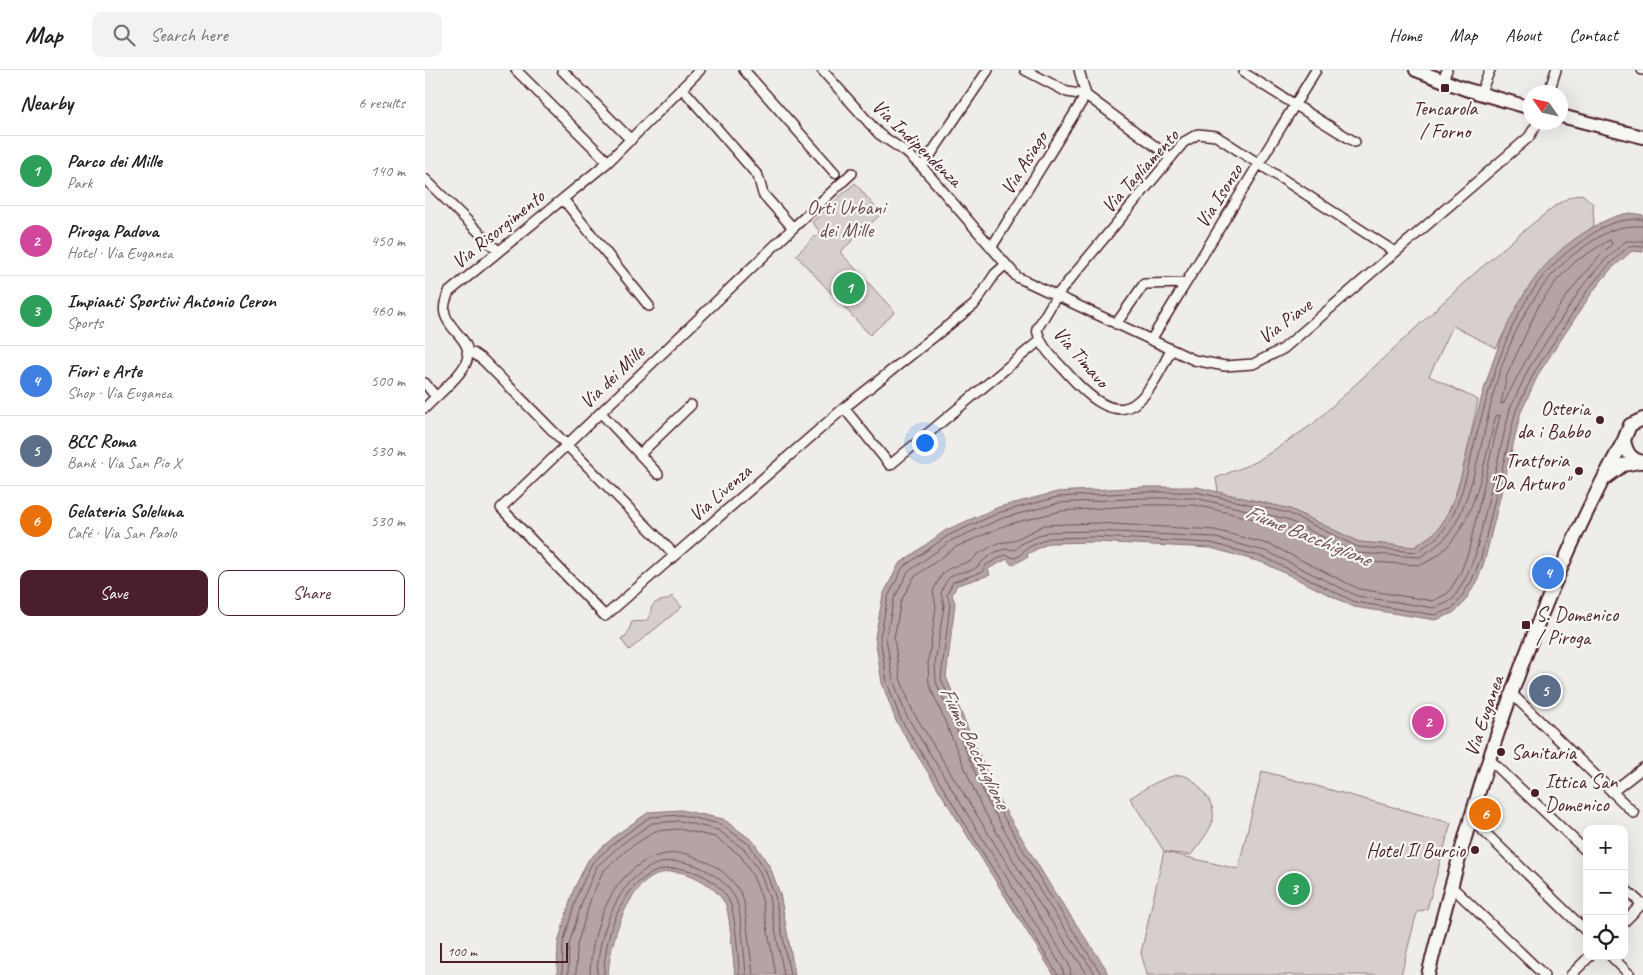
<!DOCTYPE html>
<meta charset="utf-8">
<style>
body{margin:0;font-family:Caveat,sans-serif;background:#f2f2f2;color:#222}
.controls{position:absolute;right:15px;bottom:15px;display:grid;overflow:hidden;border-radius:10px;box-shadow:0 5px 20px #0002}
.controls button{width:45px;height:45px;display:grid;place-items:center;padding:0;border:0;border-bottom:1px solid #e0e0e0;background:#fff;color:#222;font:25px sans-serif}
.compass{position:absolute;left:1098px;top:15px;width:45px;height:45px;border-radius:50%;background:#fff;box-shadow:0 5px 20px #0002;rotate:304deg}
.scale{position:absolute;left:15px;bottom:12px;width:128px;box-sizing:border-box;padding-left:5px;border:2px solid #4a1f2b;border-top:0;font-size:14px;line-height:18px;white-space:nowrap;color:#4a1f2b;-webkit-text-stroke:4px #f6f6f2;paint-order:stroke}
.you{position:absolute;left:499px;top:372px;width:18px;height:18px;margin:-12px;border:4px solid #fff;border-radius:50%;background:#1a73e8;box-shadow:0 0 0 8px #1a73e833}
.badge{display:grid;place-items:center;width:32px;height:32px;border-radius:50%;background:#4a1f2b;color:#fff;font-size:16px;font-weight:700}
.pin{position:absolute;translate:-50% -50%;border:2px solid #fff;box-shadow:0 1px 5px #0006}
.list{margin:0;padding:0;list-style:none}
h2{display:flex;justify-content:space-between;align-items:center;height:65px;margin:0;padding:0 20px;font-size:21px}
h2 small{font-size:16px;font-weight:400;color:#767676}
.list li{display:grid;grid-template-columns:32px 1fr auto;gap:15px;align-items:center;box-sizing:border-box;height:70px;padding:0 20px;border-top:1px solid #e0e0e0}
.list b{display:block;font-size:19px;white-space:nowrap}
.list p{margin:0;font-size:16px;white-space:nowrap;color:#767676}
.list em{font-size:16px;font-style:normal;color:#767676}
.actions{display:flex;gap:10px;padding:15px 20px}
.actions a{flex:1;padding:11px 0;border:1px solid #4a1f2b;border-radius:10px;text-align:center;font-size:18px;color:#4a1f2b}
.actions .main{background:#4a1f2b;color:#fff}
.icon{flex:none;width:28px;height:28px;fill:none;stroke:currentColor;stroke-width:2;stroke-linecap:round;stroke-linejoin:round}
.map{position:relative;flex:none;width:1218px;height:905px;overflow:hidden}
header{display:flex;align-items:center;gap:30px;box-sizing:border-box;height:70px;padding:0 25px;background:#fff;border-bottom:1px solid #e0e0e0}
header strong{font-size:24px}
nav{display:flex;gap:28px;margin-inline-start:auto;font-size:18px}
.search{width:350px;height:45px;background:#f2f2f2;display:flex;align-items:center;gap:12px;box-sizing:border-box;padding:0 18px;border-radius:10px;color:#767676;font-size:19px}
main{display:flex}
aside{flex:1;background:#fff}
.map>svg:first-child{display:block}
.green{fill:#d7cfce;stroke:#90777c}
.water{fill:#b4a4a5;stroke:#8a6f74}
.lines{fill:none;stroke-linecap:round;stroke-linejoin:round}
.shore{stroke:#74545c;stroke-width:1}
.street-casing{stroke:#4a1f2b;stroke-width:12}
.secondary-casing{stroke:#4a1f2b;stroke-width:16}
.street{stroke:#f6f6f2;stroke-width:9}
.secondary{stroke:#f6f6f2;stroke-width:12}
.poi-dot{fill:#4a1f2b;stroke:#f6f6f2;stroke-width:2}
.labels{text-anchor:middle;dominant-baseline:central;stroke-width:4.5;stroke-linejoin:round;paint-order:stroke}
.poi-label{font-size:20px;fill:#4a1f2b;stroke:#f6f6f2;text-anchor:end}
.street-label{font-size:20px;fill:#4a1f2b;stroke:#f6f6f2}
.park-label{font-size:20px;fill:#6d4b54;stroke:#f6f6f2}
.water-label{font-size:21px;font-style:italic;fill:#6f4e56;stroke:#f6f6f2}
</style>
<header>
<strong>Map</strong>
<div class="search"><svg class="icon" aria-label="search" viewBox="0 0 24 24"><circle cx="10" cy="10" r="6"/><path d="M15 15l6 6"/></svg>Search here</div>
<nav><a>Home</a><a>Map</a><a>About</a><a>Contact</a></nav>
</header>
<main>
<aside>
<h2>Nearby<small>6 results</small></h2>
<ul class="list">
<li><span class="badge" style="background:#2e9e5b">1</span><div><b>Parco dei Mille</b><p>Park</p></div><em>140 m</em></li>
<li><span class="badge" style="background:#d1479c">2</span><div><b>Piroga Padova</b><p>Hotel · Via Euganea</p></div><em>450 m</em></li>
<li><span class="badge" style="background:#2e9e5b">3</span><div><b>Impianti Sportivi Antonio Ceron</b><p>Sports</p></div><em>460 m</em></li>
<li><span class="badge" style="background:#3f7fe0">4</span><div><b>Fiori e Arte</b><p>Shop · Via Euganea</p></div><em>500 m</em></li>
<li><span class="badge" style="background:#5c6f8a">5</span><div><b>BCC Roma</b><p>Bank · Via San Pio X</p></div><em>530 m</em></li>
<li><span class="badge" style="background:#e8710a">6</span><div><b>Gelateria Soleluna</b><p>Café · Via San Paolo</p></div><em>530 m</em></li>
</ul>
<div class="actions"><a class="main">Save</a><a>Share</a></div>
</aside>
<div class="map">
<svg width="1218" height="905" viewBox="0 0 1218 905">
<rect width="100%" height="100%" fill="#efedea"/>
<filter id="ink" filterUnits="userSpaceOnUse"><feTurbulence type="fractalNoise" baseFrequency=".02" numOctaves="2"/><feDisplacementMap in="SourceGraphic" scale="10" xChannelSelector="R" yChannelSelector="G"/><feConvolveMatrix kernelMatrix="1 2 1 2 8 2 1 2 1" color-interpolation-filters="sRGB"/></filter>
<g filter="url(#ink)">
<path class="green" d="M 430,113 L 456,144 L 415,182 L 470,242 L 445,265 L 371,185 L 395,162 L 387,152 Z
M 1157,124 L 1168,134 L 1169,156 L 1139,177 L 1099,225 L 1071,278 L 1028,256 L 1004,306 L 1053,330 C 1044,370 1037,424 1014,458 C 1008,465 997,471 990,477 L 934,472 L 865,439 L 793,422 L 791,408 L 831,392 L 888,354 L 1042,210 L 1096,163 L 1131,135 L 1145,127 Z
M 247,526 L 257,537 L 204,580 L 196,569 L 201,567 L 207,552 C 211,551 216,552 219,551 C 227,549 224,538 229,534 C 235,529 242,532 247,526 Z
M 837,701 L 1026,753 L 1002,839 L 992,842 L 976,905 L 722,905 L 716,883 L 739,781 L 705,728 C 720,719 736,707 754,705 C 764,705 770,712 776,719 C 800,747 785,759 766,785 L 740,782 L 813,799 Z"/>
<path class="water" d="M 1206,143 L 1218,145 L 1218,182 L 1207,181 L 1186,199 L 1168,221 L 1114,303 L 1096,342 L 1060,489 L 1052,512 L 1037,535 L 1028,543 L 1011,550 L 929,537 L 839,493 L 786,478 L 670,472 L 624,473 L 602,484 L 603,487 L 587,495 L 582,489 L 563,499 L 565,505 L 532,515 L 527,525 L 530,533 L 521,607 L 572,727 L 628,820 L 680,897 L 683,905 L 629,905 L 471,651 L 457,613 L 450,567 L 458,525 L 474,494 L 521,460 L 574,437 L 632,422 L 718,417 L 772,417 L 865,439 L 934,472 L 990,477 C 997,471 1008,466 1014,458 C 1033,432 1038,396 1046,365 C 1066,293 1087,213 1151,168 C 1168,157 1185,145 1206,143 Z
M 256,740 L 298,749 L 328,771 L 345,797 L 355,824 L 370,905 L 310,905 C 308,891 305,842 300,833 C 291,819 279,811 265,805 C 209,784 186,865 183,905 L 132,905 L 133,873 L 148,821 L 163,790 L 191,765 L 224,742 Z"/>
<g class="lines">
<path class="shore" d="M 1185,170 L 1187,174 C 1143,215 1105,279 1079,333 L 1076,334 L 1082,305 L 1114,235 L 1132,210 L 1151,191 Z
M 137,905 L 138,873 L 153,823 L 167,793 L 194,769 L 225,747 L 256,745 L 295,754 L 325,775 L 340,800 L 350,826 L 365,905
M 143,905 L 144,874 L 159,826 L 172,796 L 198,773 L 227,753 L 255,751 L 293,760 L 320,780 L 335,802 L 344,827 L 359,905
M 151,905 L 152,875 L 166,828 L 178,801 L 203,779 L 230,761 L 254,759 L 290,767 L 315,785 L 328,806 L 337,829 L 351,905
M 165,905 C 166,853 193,781 256,783 C 264,783 273,789 281,792 C 296,797 316,817 319,832 L 328,905
M 172,905 C 173,853 206,771 272,796 C 287,802 304,814 311,830 C 316,840 320,892 321,905
M 179,905 C 179,854 209,779 272,803 C 284,807 300,820 305,833 C 310,843 314,892 314,905
M 633,905 L 475,648 L 462,612 L 455,567 L 463,527 L 478,497 L 524,465 L 576,442 L 633,427 L 718,422 L 771,422 L 863,443 L 933,477 L 992,482 C 1000,476 1010,470 1016,463 C 1036,441 1043,396 1051,367 C 1070,298 1090,217 1153,174 C 1178,156 1187,149 1218,149
M 639,905 L 637,897 L 481,645 L 468,610 L 461,568 L 469,529 L 483,502 L 527,470 L 578,448 L 634,433 L 719,428 L 770,428 L 861,449 L 931,483 L 995,487 C 1003,482 1015,474 1022,466 C 1049,434 1060,347 1074,304 C 1089,258 1115,207 1156,179 C 1179,163 1189,155 1218,156
M 646,905 L 644,894 L 488,642 L 475,608 L 469,568 L 476,531 L 489,507 L 531,477 L 581,455 L 636,441 L 719,435 L 770,435 L 859,456 L 929,491 L 996,495 C 1050,472 1057,396 1071,346 L 1075,345 L 1043,483 L 1035,504 L 1023,523 L 1008,531 L 934,519 L 846,475 L 790,460 L 671,453 L 619,455 L 588,471 L 573,473 L 553,484 L 546,491 L 525,498 L 517,504 L 508,521 L 511,537 L 503,593 L 504,614 L 556,736 L 612,830 L 663,905
M 671,905 L 618,826 L 563,732 L 511,612 L 510,594 L 519,535 L 516,523 C 526,493 541,508 553,496 C 563,486 575,476 590,480 L 597,473 L 623,462 L 671,461 L 787,467 L 843,482 L 932,526 L 1009,538 L 1022,533 L 1029,528 L 1041,507 L 1050,486 L 1085,339 L 1104,298 L 1159,214 L 1178,192 L 1201,171 L 1218,171
M 677,905 L 623,822 L 568,729 L 516,609 L 525,534 L 522,524 L 528,512 L 557,502 L 561,495 L 580,485 L 590,488 L 596,485 L 600,479 L 624,468 L 671,467 L 786,473 L 841,488 L 930,532 L 1010,545 L 1026,539 L 1033,532 L 1047,510 L 1056,488 L 1091,340 L 1110,301 L 1164,218 L 1183,196 L 1204,176 L 1218,177"/>
<g class="street-casing">
<path id="street" d="M 91,0 L 183,92
M 137,0 L 206,70
M 319,0 L 410,103
M 397,0 L 454,64 L 481,82 L 497,97 L 592,207 L 769,290 L 800,296 L 828,294 L 858,279 L 1104,67 L 1113,52
M 600,0 L 642,22 L 661,25 L 746,88
M 1217,0 L 1218,0
M 819,3 L 930,72
M 1018,10 L 1022,0
M 1124,22 L 1131,0
M 1055,24 L 1065,0
M 497,97 L 563,0
M 0,109 L 73,181
M 138,129 L 224,236
M 368,158 L 427,103
M 566,178 L 661,25 L 654,0
M 691,254 L 719,214 L 761,213
M 726,270 L 891,0
M 746,280 C 717,339 697,364 644,305 C 632,291 615,278 612,259 L 632,225 L 759,72 L 773,64 L 791,66 L 970,182
M 42,283 L 48,283 L 58,290 L 250,485 L 419,338 L 549,235 L 570,204 L 580,195
M 0,313 L 11,327
M 0,338 C 12,325 31,311 40,295 C 52,272 25,263 20,244 C 18,236 21,229 24,222 L 183,92 L 275,0
M 419,338 L 465,395 L 614,271
M 176,343 L 233,404
M 215,384 L 266,335
M 250,485 L 180,546 L 76,438 L 368,158 L 338,124 L 333,106 L 257,18
M 1086,623 L 1209,743
M 1064,689 L 1162,782
M 1187,722 L 1218,698
M 1044,747 L 1162,862
M 1026,816 L 1119,905
M 1199,818 L 1218,835
M 1199,852 L 1218,833
M 1186,886 L 1205,905
M 1146,905 L 1165,886"/>
</g>
<g class="secondary-casing">
<path id="secondary" d="M 991,0 L 1040,19 L 1106,38
M 1136,46 L 1218,67
M 1218,349 L 1205,355 L 1199,370 C 1201,382 1206,390 1218,392
M 1179,409 L 1198,395 L 1214,392
M 1003,905 C 1049,721 1107,537 1199,370"/>
</g>
<use href="#street" class="street"/>
<use href="#secondary" class="secondary"/>
</g>
</g>
<g class="poi-dot">
<rect x="1015" y="13" width="10" height="10" rx="2.5"/>
<circle cx="1175" cy="350" r="5"/>
<circle cx="1154" cy="401" r="5"/>
<rect x="1096" y="550" width="10" height="10" rx="2.5"/>
<circle cx="1076" cy="682" r="5"/>
<circle cx="1110" cy="723" r="5"/>
<circle cx="1050" cy="780" r="5"/>
</g>
<g class="labels">
<g class="poi-label">
<text x="1020" y="38" text-anchor="middle">Tencarola<tspan x="1020" dy="23">/ Forno</tspan></text>
<text x="1165" y="338">Osteria<tspan x="1165" dy="23">da i Babbo</tspan></text>
<text x="1144" y="390">Trattoria<tspan x="1144" dy="23">"Da Arturo"</tspan></text>
<text x="1111" y="544" text-anchor="start">S. Domenico<tspan x="1111" dy="23">/ Piroga</tspan></text>
<text x="1086" y="682" text-anchor="start">Sanitaria</text>
<text x="1120" y="711" text-anchor="start">Ittica San<tspan x="1120" dy="23">Domenico</tspan></text>
<text x="1040" y="780">Hotel Il Burcio</text>
</g>
<g class="street-label">
<text transform="translate(492 73) rotate(44)">Via Indipendenza</text>
<text transform="translate(599 93) rotate(-58)">Via Asiago</text>
<text transform="translate(715 101) rotate(-48)">Via Tagliamento</text>
<text transform="translate(794 126) rotate(-58)">Via Isonzo</text>
<text transform="translate(73 159) rotate(-39)">Via Risorgimento</text>
<text transform="translate(860 251) rotate(-37)">Via Piave</text>
<text transform="translate(656 287) rotate(49)">Via Timavo</text>
<text transform="translate(187 307) rotate(-44)">Via dei Mille</text>
<text transform="translate(295 423) rotate(-41)">Via Livenza</text>
<text transform="translate(1059 646) rotate(-71)">Via Euganea</text>
</g>
<g class="park-label">
<text x="421" y="137">Orti Urbani<tspan x="421" dy="23">dei Mille</tspan></text>
</g>
<g class="water-label">
<text transform="translate(883 465) rotate(22)">Fiume Bacchiglione</text>
<text transform="translate(550 677) rotate(64)">Fiume Bacchiglione</text>
</g>
</g>
</svg>
<div class="controls">
<button>+</button>
<button>−</button>
<button><svg class="icon" aria-label="locate" viewBox="0 0 24 24"><circle cx="12" cy="12" r="6"/><path d="M12 2v4M12 18v4M2 12h4M18 12h4"/></svg></button>
</div>
<svg class="compass" viewBox="-18 -18 36 36"><path d="M0-13l5 13h-10z" fill="#e53935"/><path d="M0 13l5-13h-10z" fill="#767676"/></svg>
<div class="scale">100 m</div>
<div class="you"></div>
<div class="pin badge" style="left:424px;top:218px;background:#2e9e5b">1</div>
<div class="pin badge" style="left:1003px;top:652px;background:#d1479c">2</div>
<div class="pin badge" style="left:869px;top:819px;background:#2e9e5b">3</div>
<div class="pin badge" style="left:1123px;top:503px;background:#3f7fe0">4</div>
<div class="pin badge" style="left:1120px;top:621px;background:#5c6f8a">5</div>
<div class="pin badge" style="left:1060px;top:744px;background:#e8710a">6</div>
</div>
</main>
